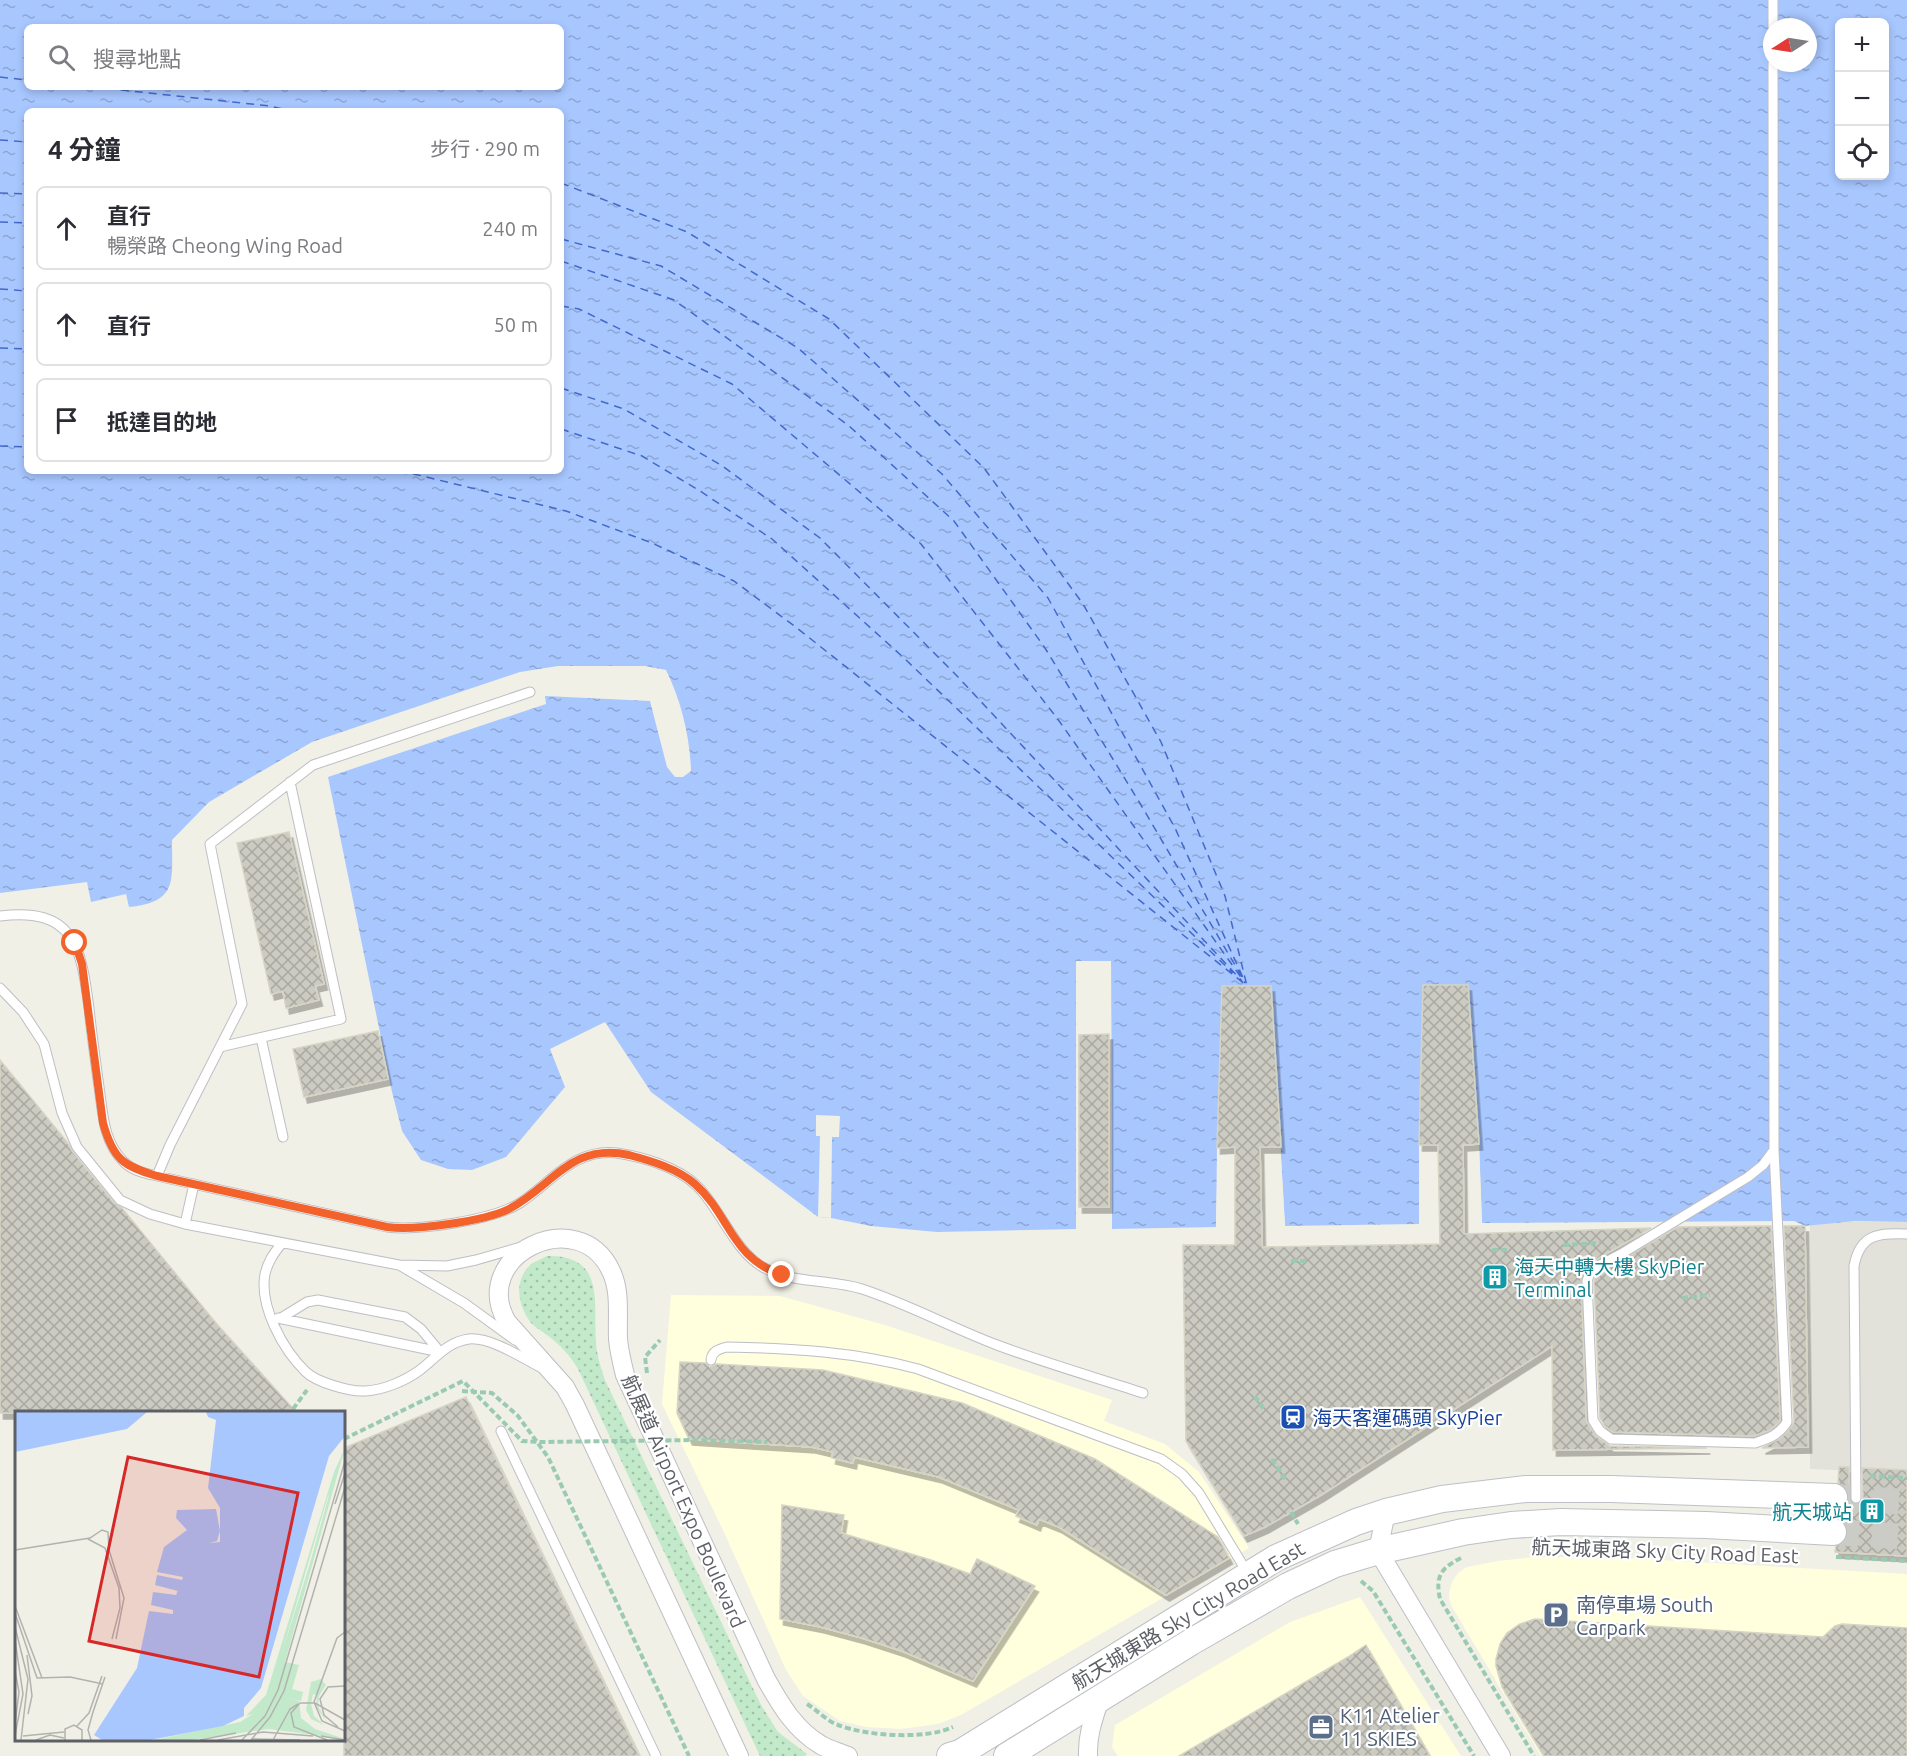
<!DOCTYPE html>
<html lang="zh-TW">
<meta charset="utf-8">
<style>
body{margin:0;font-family:Ubuntu,"Noto Sans TC",sans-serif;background:#f7f7f7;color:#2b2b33}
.controls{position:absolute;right:18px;top:18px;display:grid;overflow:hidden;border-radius:9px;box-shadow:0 3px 9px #0003}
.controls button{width:54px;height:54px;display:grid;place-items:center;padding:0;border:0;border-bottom:2px solid #e1e1e2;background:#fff;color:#2b2b33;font:30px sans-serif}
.compass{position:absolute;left:1763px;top:18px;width:54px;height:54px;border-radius:50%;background:#fff;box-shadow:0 3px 9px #0003;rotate:258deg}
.stop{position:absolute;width:18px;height:18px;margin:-14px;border:4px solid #f3622a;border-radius:50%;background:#fff}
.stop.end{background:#f3622a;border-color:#fff;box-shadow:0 2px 6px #0008}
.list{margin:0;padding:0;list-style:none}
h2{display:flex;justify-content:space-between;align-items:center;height:78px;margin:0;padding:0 24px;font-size:26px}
h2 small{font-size:20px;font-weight:400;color:#7c7c81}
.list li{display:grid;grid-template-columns:39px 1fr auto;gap:18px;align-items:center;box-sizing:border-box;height:84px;margin:0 12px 12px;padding:0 12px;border:2px solid #e1e1e2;border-radius:9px}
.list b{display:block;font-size:22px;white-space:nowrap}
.list p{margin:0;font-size:20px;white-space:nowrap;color:#7c7c81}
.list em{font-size:20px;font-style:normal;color:#7c7c81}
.icon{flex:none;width:33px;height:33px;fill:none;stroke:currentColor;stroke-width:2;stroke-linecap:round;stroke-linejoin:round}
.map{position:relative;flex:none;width:1907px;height:1756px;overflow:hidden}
.search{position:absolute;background:#fff;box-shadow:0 3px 9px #0003;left:24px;top:24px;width:540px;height:66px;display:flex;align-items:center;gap:15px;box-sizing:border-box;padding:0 21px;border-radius:9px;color:#7c7c81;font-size:22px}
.panel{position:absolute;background:#fff;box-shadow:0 3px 9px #0003;left:24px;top:108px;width:540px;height:366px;border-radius:9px}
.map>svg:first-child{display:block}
.commercial{fill:#fffedd}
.industrial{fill:#e2e2da}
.grass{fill:url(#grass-dots)}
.water{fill:url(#water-ripples);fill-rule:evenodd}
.pier{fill:#f1f0e6}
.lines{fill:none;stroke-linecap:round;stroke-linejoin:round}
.ferry{stroke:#4269cb;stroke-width:1.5;stroke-dasharray:8 6;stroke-linecap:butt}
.building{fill:url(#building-cross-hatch);stroke:#d6d4c4;stroke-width:1.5;filter:url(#shadow)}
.secondary-tunnel{stroke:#ccccc6;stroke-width:26;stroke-dasharray:26 13;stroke-linecap:butt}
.lane-casing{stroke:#bebec5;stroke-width:11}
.street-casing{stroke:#bebec5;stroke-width:20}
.secondary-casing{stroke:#bec0c7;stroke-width:28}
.path{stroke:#9acbb2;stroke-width:4;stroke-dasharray:6 3;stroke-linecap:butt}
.lane{stroke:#fff;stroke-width:9}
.street{stroke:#fff;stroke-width:18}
.secondary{stroke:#fff;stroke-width:26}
.path-bridge{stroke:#9acbb2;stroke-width:4;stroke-dasharray:6 3;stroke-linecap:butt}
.route{stroke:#f3622a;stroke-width:8}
.labels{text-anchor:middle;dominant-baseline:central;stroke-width:4.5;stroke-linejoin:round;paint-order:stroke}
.culture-label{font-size:20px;fill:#0d838f;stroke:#fff;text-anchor:start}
.transit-label{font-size:20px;fill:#164399;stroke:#fff;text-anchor:start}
.street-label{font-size:20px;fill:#5e6067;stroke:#fff}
.service-label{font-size:20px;fill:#4e5e75;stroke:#fff;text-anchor:start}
.inset-river{fill:none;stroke:#a8c7ff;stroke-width:3}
.inset-road{fill:none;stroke:#b2b2af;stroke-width:1.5}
.view{fill:#d62828;fill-opacity:0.15;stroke:#d62828;stroke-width:3}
.inset-edge{fill:none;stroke:#5e6067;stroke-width:3}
</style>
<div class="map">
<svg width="1907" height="1756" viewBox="0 0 1907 1756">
<defs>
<pattern id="grass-dots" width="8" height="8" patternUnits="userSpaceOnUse" patternTransform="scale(1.5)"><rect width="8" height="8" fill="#c2e9ca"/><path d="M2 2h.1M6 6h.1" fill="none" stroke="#a1c0a8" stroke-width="1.8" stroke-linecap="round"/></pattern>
<pattern id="water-ripples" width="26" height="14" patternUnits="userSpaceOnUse" patternTransform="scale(1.5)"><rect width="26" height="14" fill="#a8c7ff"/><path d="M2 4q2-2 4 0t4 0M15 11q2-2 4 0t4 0" fill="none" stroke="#8ca5d2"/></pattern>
<pattern id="building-cross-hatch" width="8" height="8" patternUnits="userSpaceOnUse" patternTransform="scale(1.5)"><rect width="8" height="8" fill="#cccbc2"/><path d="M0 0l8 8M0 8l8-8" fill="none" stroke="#a9a8a1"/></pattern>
<filter id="shadow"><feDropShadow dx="3.5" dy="6" stdDeviation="0" flood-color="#0004"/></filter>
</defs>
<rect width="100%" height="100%" fill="#f1f0e6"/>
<path class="commercial" d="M 671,1295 L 780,1296 L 885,1325 L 1112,1400 L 1104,1421 L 1165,1444 L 1199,1472 L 1249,1548 L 961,1715 L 938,1724 L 901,1729 L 866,1727 L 840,1721 L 803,1696 L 786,1670 L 722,1528 L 662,1404 Z
M 1534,1557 L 1609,1557 L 1907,1574 L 1907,1756 L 1541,1756 L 1452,1607 L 1449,1598 L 1450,1588 L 1453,1580 L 1459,1572 L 1467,1567 L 1498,1561 Z
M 1360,1597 L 1461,1756 L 1118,1756 L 1112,1747 L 1115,1725 L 1290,1622 Z"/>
<path class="industrial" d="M 1810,1221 L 1907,1222 L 1907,1473 L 1810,1469 Z"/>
<path class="grass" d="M 547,1256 C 606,1255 593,1302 596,1343 C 597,1356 601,1368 605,1380 L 761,1705 L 778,1732 L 807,1754 L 804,1756 L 760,1756 L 578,1369 C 570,1355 560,1345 547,1335 C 542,1331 536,1328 532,1324 C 518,1307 513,1282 530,1265 C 535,1261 542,1259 547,1256 Z"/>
<path class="water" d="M 0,0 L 1907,0 L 1907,1222 L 1855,1221 L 1805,1226 L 1794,1221 L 1482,1223 L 1479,1144 L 1468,985 L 1423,986 L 1419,1145 L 1419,1224 L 1285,1226 L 1271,986 L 1217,1148 L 1216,1227 L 1112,1229 L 1111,961 L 1076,961 L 1076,1229 L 937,1232 L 871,1226 L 831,1218 L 818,1217 L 651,1092 L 605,1022 L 550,1049 L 565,1087 L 506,1157 L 472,1170 L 448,1169 L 421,1160 L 402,1131 L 392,1092 L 328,777 L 546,704 L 545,696 L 650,701 L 667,767 L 675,777 L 683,777 L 691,771 C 690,737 681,700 666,670 L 645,666 L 558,666 L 520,672 L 312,742 L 209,802 L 172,840 C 172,881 178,902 129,907 L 126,894 L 91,902 L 87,882 L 0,893 ZM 1840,22 L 1884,22 L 1884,176 L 1840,176 ZM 27,27 L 561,27 L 561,87 L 27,87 ZM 1772,27 L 1808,27 L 1808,63 L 1772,63 ZM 27,111 L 561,111 L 561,471 L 27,471 Z"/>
<path class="pier" d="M 1076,961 L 1111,961 L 1112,1229 L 1109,1229 L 1108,964 L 1079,964 L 1079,1229 L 1076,1229 Z
M 1423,985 L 1468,985 L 1479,1144 L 1482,1223 L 1479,1223 L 1476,1144 L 1466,988 L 1426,988 L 1422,1145 L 1422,1224 L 1419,1224 L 1419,1145 Z
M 1222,986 L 1271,986 L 1285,1226 L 1282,1226 L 1269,989 L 1220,1148 L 1219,1227 L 1216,1227 Z
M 816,1115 L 840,1116 L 839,1137 L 832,1137 L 831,1218 L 818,1217 L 820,1136 L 816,1136 Z"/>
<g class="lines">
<path class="ferry" d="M 0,77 L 27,80
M 93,87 L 270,106 L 291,111
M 0,140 L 27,142
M 561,183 L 687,232 L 829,319 L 984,468 L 1083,604 L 1161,742 L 1225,896 L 1247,986
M 0,193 L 27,194
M 0,222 L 27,223
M 561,239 L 661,266 L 798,348 L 942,474 L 1048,598 L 1175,828 L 1245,982
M 561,261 L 674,300 L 848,425 L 954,521 L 1045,648 L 1141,805 L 1242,977
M 0,289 L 27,291
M 561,306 L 579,309 L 732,384 L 921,544 L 1057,718 L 1245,983
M 0,348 L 27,349
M 561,388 L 624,409 L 721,465 L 820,538 L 958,677 L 1242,981
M 561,429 L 642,456 L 700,491 L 772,539 L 904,658 L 1233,973
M 0,446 L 27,447
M 371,471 L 414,474 L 566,511 L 652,543 L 734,581 L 797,628 L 1246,985"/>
</g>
<path class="building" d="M 289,832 L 324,984 L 315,986 L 319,1000 L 286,1008 L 283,991 L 271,994 L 237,843 Z
M 1423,985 L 1468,985 L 1479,1144 L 1463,1145 L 1464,1234 L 1651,1228 L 1588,1264 L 1581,1279 L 1586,1421 L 1596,1436 L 1610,1446 L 1707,1448 L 1553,1450 L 1552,1346 L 1321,1495 L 1265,1527 L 1244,1536 L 1186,1441 L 1183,1245 L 1235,1245 L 1235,1147 L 1217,1148 L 1222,986 L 1271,986 L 1281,1147 L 1260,1147 L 1262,1247 L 1440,1244 L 1438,1145 L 1419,1145 Z
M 378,1031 L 388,1079 L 304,1097 L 293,1049 Z
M 1109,1034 L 1109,1207 L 1079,1207 L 1079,1035 Z
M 0,1060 L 67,1142 L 72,1151 L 115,1204 L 122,1208 L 216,1323 L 297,1413 L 0,1413 Z
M 1768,1226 L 1771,1226 L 1780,1420 L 1779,1422 L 1770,1430 L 1754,1436 L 1613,1432 L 1605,1426 L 1600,1418 L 1594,1282 L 1596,1275 L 1678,1227 Z
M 1784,1226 L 1805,1226 L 1808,1447 L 1762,1448 L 1781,1438 L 1789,1430 L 1794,1422 Z
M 680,1362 L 705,1363 L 710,1367 L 716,1364 L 823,1370 L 962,1403 L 1095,1459 L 1218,1537 L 1229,1558 L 1166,1595 L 1059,1527 L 1039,1519 L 1037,1525 L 1016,1516 L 1019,1510 L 939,1477 L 854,1457 L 853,1463 L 832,1458 L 833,1452 L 812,1447 L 689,1439 L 677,1413 Z
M 466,1397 L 639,1756 L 344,1756 L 344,1448 Z
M 1839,1467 L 1849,1467 L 1849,1499 L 1852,1504 L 1855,1505 L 1860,1503 L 1863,1499 L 1862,1468 L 1907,1470 L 1907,1556 L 1835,1552 L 1836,1546 L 1845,1541 L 1848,1532 L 1846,1525 L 1837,1518 L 1837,1511 L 1846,1505 L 1849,1498 L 1847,1489 L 1838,1483 Z
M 782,1505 L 844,1515 L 841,1533 L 931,1560 L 970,1574 L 977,1559 L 1035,1586 L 973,1681 L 902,1651 L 862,1638 L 821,1627 L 780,1619 Z
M 1535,1619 L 1823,1637 L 1835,1626 L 1842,1624 L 1907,1628 L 1907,1756 L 1544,1756 L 1502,1687 L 1496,1666 L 1496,1659 L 1500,1644 L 1507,1633 L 1520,1624 Z
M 1366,1645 L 1430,1756 L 1179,1756 L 1348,1657 Z"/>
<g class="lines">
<path class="secondary-tunnel" d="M 1834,1497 L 1907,1502
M 1833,1532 L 1907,1537"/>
<g class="lane-casing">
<path id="lane" d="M 1773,0 L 1773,27
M 1773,63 L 1774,1150
M 0,916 C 74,907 81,946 89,1008 C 92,1037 96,1065 100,1094 C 103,1118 105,1144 124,1162 C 133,1171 145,1173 157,1176 L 387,1227 C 419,1231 493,1220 520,1203 C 552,1182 574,1148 617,1153 C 643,1157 677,1167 696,1185 C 707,1195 715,1209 723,1221 C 734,1238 744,1255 761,1266 C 791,1284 830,1279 862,1289 C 908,1304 952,1328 997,1345 C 1045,1363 1094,1377 1143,1393
M 0,988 L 23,1012 L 44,1044 L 62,1113 L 77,1147 L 120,1200 L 150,1214 L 185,1224 L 399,1265 L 447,1266 L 476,1260 L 521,1247
M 261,1038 L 283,1137
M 220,1047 L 341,1019 L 290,782
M 1774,1150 L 1787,1422 C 1779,1435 1769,1438 1755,1443 L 1611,1439 L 1600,1431 L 1593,1420 L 1587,1281 L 1591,1270 L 1621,1254 L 1748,1177 L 1763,1165 Z
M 157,1176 L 170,1145 L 242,1004 L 210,844 L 313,765 L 530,692
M 185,1224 L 194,1184
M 282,1243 C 274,1253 268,1261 265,1274 C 259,1306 283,1350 306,1372 C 316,1382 350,1392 365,1391 C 384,1390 405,1381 420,1370 C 436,1358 447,1342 469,1339 C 490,1337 521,1357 540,1367
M 401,1266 L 464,1303 L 515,1340
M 278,1318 L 440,1352
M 281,1318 L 307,1302 L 318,1300 L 405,1317 L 421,1329 L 440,1352
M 711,1360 C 712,1351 719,1349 727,1347 C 792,1348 856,1352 918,1369 L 1161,1459 L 1182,1474 L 1199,1493 L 1247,1572
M 501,1431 L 656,1756
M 1856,1498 L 1854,1266 C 1860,1234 1878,1233 1907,1234"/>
</g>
<g class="street-casing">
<path id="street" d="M 1386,1512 L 1378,1551 L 1501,1756
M 739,1756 L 575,1405 L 565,1387 L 507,1322 C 468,1255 579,1202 611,1271 C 621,1291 617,1316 618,1339 C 619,1351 622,1363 625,1375 L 766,1679 C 780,1704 795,1730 821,1745 C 829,1750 839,1752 848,1756
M 1088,1756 C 1087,1735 1094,1717 1100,1698"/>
</g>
<g class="secondary-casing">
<path id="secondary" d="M 950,1756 L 960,1753 L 1276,1558 L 1356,1522 L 1386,1512 L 1442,1499 L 1526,1489 L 1611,1489 L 1834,1497
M 1007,1756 L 1191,1642 L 1288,1586 L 1335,1564 L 1378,1551 L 1463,1532 L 1511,1525 L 1561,1522 L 1706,1525 L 1833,1532"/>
</g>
<path class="path" d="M 1563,1245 L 1600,1243
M 1492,1250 L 1509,1250
M 1291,1261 L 1307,1261
M 1682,1298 L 1710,1295
M 647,1373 L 645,1357 L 660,1340
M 462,1391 L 492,1393 L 518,1416 L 548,1457 L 689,1756
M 1255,1396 L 1265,1411
M 293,1409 L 307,1390
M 1272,1459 L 1286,1481
M 1870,1476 L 1907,1478
M 1291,1512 L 1298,1524
M 1836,1557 L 1907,1561
M 1461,1558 C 1441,1568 1435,1576 1440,1599 L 1534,1756
M 1361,1581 L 1373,1591 L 1474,1756
M 807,1704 C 817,1710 827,1721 838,1725 C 867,1736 925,1740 953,1727"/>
<use href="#lane" class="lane"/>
<use href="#street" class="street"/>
<use href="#secondary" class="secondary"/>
<path class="path-bridge" d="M 344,1439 L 463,1381 L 522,1441 L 541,1442 L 697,1440 L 767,1442"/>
</g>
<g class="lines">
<path class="route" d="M 75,943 L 82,964 L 103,1123 C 113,1159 123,1166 157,1176 L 387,1227 C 414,1231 485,1221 509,1209 C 553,1186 571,1142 629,1155 C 652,1161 678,1169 695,1184 C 730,1215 731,1258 782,1275"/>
</g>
<defs>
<g id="building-square" transform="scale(1.35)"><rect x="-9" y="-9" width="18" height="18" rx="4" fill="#0f9aa8" stroke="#fff"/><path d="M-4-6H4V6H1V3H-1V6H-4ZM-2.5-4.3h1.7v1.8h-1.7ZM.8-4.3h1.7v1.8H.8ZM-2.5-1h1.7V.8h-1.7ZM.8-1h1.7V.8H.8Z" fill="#fff"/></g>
<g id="station-square" transform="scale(1.35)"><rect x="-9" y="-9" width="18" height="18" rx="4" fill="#1a4fb4" stroke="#fff"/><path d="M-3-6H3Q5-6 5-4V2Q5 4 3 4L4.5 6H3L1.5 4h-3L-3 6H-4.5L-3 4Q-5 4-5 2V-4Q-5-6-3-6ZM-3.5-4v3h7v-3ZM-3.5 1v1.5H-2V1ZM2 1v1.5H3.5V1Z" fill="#fff"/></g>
<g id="parking-square" transform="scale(1.35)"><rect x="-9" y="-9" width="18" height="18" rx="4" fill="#5c6f8a" stroke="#fff"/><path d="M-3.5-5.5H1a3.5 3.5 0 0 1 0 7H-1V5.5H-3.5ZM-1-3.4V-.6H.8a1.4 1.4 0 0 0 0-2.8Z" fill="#fff"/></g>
<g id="office-square" transform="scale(1.35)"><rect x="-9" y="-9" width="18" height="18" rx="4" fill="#5c6f8a" stroke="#fff"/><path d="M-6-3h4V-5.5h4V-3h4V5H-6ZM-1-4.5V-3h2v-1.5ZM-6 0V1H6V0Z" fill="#fff"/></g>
</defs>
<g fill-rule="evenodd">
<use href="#building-square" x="1495" y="1277"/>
<use href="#station-square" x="1293" y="1417"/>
<use href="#building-square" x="1872" y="1511"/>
<use href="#parking-square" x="1556" y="1615"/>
<use href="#office-square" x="1321" y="1727"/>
</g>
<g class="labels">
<g class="culture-label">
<text x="1514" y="1266">海天中轉大樓 SkyPier<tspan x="1514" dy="23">Terminal</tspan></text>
<text x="1852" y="1511" text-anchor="end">航天城站</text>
</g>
<g class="transit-label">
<text x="1312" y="1417">海天客運碼頭 SkyPier</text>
</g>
<g class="street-label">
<text transform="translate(684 1501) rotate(66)">航展道 Airport Expo Boulevard</text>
<text transform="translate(1665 1551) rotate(2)">航天城東路 Sky City Road East</text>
<text transform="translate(1188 1615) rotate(-31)">航天城東路 Sky City Road East</text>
</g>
<g class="service-label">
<text x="1576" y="1604">南停車場 South<tspan x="1576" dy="23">Carpark</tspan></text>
<text x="1340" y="1715">K11 Atelier<tspan x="1340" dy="23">11 SKIES</tspan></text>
</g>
</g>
<g transform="translate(15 1411)">
<rect width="330" height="330" fill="#f1f0e6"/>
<path d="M 330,37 L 270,251 L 284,254 L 277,278 L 288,281 L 286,290 L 271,287 L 284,290 L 286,307 L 300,318 L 330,328 L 254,318 L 176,329 L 139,329 L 225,311 L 238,303 L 231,305 L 251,284 L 319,61 ZM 314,84 L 295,152 L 266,245 L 313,85 ZM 306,268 L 311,274 L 304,285 L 303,295 L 312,311 L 301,296 L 302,284 L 298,283 L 296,293 L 299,305 L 309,314 L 296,308 L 291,299 L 296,271 Z" fill="#c2e9ca" fill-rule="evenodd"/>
<path d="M 0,1 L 132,1 L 112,18 L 0,41 ZM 191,1 L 330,1 L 330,25 L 314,45 L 246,277 L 229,297 L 229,305 L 208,315 L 135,329 L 87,329 L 79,324 L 122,257 L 134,200 L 158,203 L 158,199 L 136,194 L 138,181 L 161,184 L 163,180 L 140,174 L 142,164 L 167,169 L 168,166 L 142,161 L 149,136 L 172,119 L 161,107 L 162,99 L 201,98 L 205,120 L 202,130 L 194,132 L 205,131 L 205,97 L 193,77 L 201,9 L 193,6 Z" fill="#a8c7ff"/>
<path class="inset-river" d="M 178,171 L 215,145 L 230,128 L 254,56 L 260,1M 168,179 L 214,150 L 236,124 L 259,62 L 266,1M 172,179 L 213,163 L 246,131 L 268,65 L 276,1M 165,180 L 212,141 L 222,126 L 244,55 L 251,1M 166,181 L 204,171 L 244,140 L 263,102 L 271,73 L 282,1M 162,182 L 187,179 L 218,167 L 246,144 L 258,127 L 275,81 L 288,1M 163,182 L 212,160 L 241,132 L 264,67 L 273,1"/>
<path class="inset-road" d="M 320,93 L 330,62M 73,128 L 90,137 L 104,177 L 105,197 L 97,228M 0,139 L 75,127 L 87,119 L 93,121 L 94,139 L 109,187 L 101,228M 0,195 L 27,267M 0,202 L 22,267 L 55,266 L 88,273M 0,216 L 13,268 L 6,329M 330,221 L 322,227 L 299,291 L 307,310 L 330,320M 0,229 L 8,283 L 0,324M 12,244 L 17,285 L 13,303M 0,260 L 4,281 L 0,313M 285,292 L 300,292 L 330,309M 285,292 L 276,302 L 279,316 L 312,329M 78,301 L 90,266M 62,315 L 74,302 L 87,265M 323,316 L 309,304 L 305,288 L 313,276 L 330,275M 8,325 L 49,321M 306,325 L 330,329M 237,328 L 285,329M 21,329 L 35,324 L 49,327M 50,329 L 50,318 L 59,314 L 67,319 L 67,329M 76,329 L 73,319 L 78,301M 185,329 L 221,322M 203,329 L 248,321 L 298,325M 227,329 L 250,305 L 263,279 L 330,50M 236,329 L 255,306 L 269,280 L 330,76M 258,329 L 275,298 L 283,293"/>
<path class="view" d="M 113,46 L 283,82 L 244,266 L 74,230 Z"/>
<rect width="330" height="330" class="inset-edge"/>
</g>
</svg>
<div class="controls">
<button>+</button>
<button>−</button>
<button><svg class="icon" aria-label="locate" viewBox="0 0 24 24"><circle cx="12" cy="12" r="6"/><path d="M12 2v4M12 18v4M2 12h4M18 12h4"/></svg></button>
</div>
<svg class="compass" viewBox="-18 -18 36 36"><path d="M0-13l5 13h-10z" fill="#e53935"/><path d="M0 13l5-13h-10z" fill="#7c7c81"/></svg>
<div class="stop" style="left:75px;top:943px"></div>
<div class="stop end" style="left:782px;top:1275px"></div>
<div class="search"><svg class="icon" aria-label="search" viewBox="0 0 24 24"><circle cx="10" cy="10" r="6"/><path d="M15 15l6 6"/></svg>搜尋地點</div>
<section class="panel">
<h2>4 分鐘<small>步行 · 290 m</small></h2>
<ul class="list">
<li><svg class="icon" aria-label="ahead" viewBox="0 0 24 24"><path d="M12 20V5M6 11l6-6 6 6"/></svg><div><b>直行</b><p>暢榮路 Cheong Wing Road</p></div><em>240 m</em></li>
<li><svg class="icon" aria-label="ahead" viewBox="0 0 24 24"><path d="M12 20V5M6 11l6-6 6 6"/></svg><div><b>直行</b></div><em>50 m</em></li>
<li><svg class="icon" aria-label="arrive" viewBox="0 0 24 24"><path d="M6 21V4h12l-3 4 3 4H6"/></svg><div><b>抵達目的地</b></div></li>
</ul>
</section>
</div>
